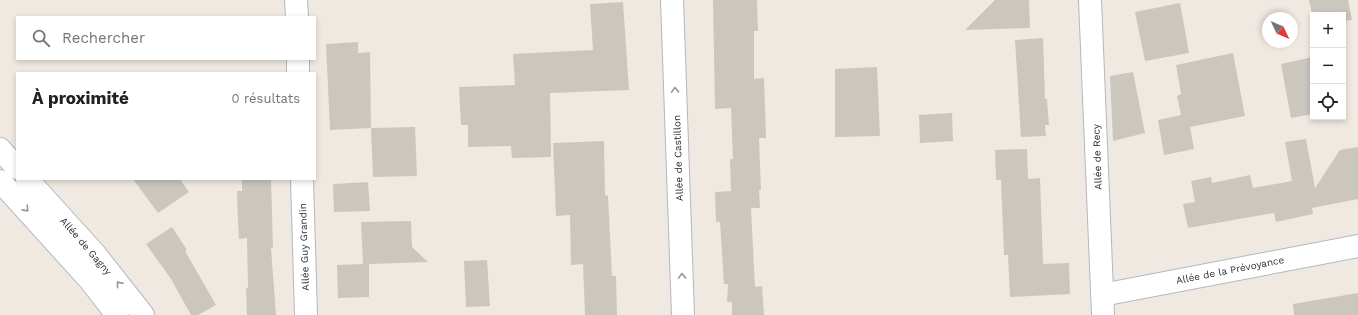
<!DOCTYPE html>
<html lang="fr">
<meta charset="utf-8">
<style>
body{margin:0;font-family:"Work Sans",sans-serif;background:#f6f6f6;color:#202124}
.controls{position:absolute;right:12px;top:12px;display:grid;overflow:hidden;border-radius:0px;box-shadow:0 2px 6px #0003}
.controls button{width:36px;height:36px;display:grid;place-items:center;padding:0;border:0;border-bottom:1px solid #e0e0e0;background:#fff;color:#202124;font:20px sans-serif}
.compass{position:absolute;left:1262px;top:12px;width:36px;height:36px;border-radius:50%;background:#fff;box-shadow:0 2px 6px #0003;rotate:134deg}
.list{margin:0;padding:0;list-style:none}
h2{display:flex;justify-content:space-between;align-items:center;height:52px;margin:0;padding:0 16px;font-size:17px}
h2 small{font-size:13px;font-weight:400;color:#757577}
.icon{flex:none;width:22px;height:22px;fill:none;stroke:currentColor;stroke-width:2;stroke-linecap:round;stroke-linejoin:round}
.map{position:relative;flex:none;width:1358px;height:315px;overflow:hidden}
.search{position:absolute;background:#fff;box-shadow:0 2px 6px #0003;left:16px;top:16px;width:300px;height:44px;display:flex;align-items:center;gap:10px;box-sizing:border-box;padding:0 14px;border-radius:0px;color:#757577;font-size:15px}
.panel{position:absolute;background:#fff;box-shadow:0 2px 6px #0003;left:16px;top:72px;width:300px;height:108px;border-radius:0px}
.map>svg:first-child{display:block}
.building{fill:#cbc7bf}
.lines{fill:none;stroke-linecap:round;stroke-linejoin:round}
.street-casing{stroke:#b4b7c1;stroke-width:24}
.secondary-casing{stroke:#b4b7c1;stroke-width:24}
.street{stroke:#fff;stroke-width:22}
.secondary{stroke:#fff;stroke-width:22}
.oneway{stroke:#969696}
.labels{text-anchor:middle;dominant-baseline:central;stroke-width:4;stroke-linejoin:round;paint-order:stroke}
.street-label{font-size:10px;fill:#2e2e2e;stroke:#fff}
</style>
<div class="map">
<svg width="1358" height="315" viewBox="0 0 1358 315">
<rect width="100%" height="100%" fill="#efe9e1"/>
<path class="building" d="M 713,0 L 757,0 L 758,31 L 754,31 L 754,79 L 764,78 L 766,138 L 759,138 L 761,190 L 759,190 L 760,208 L 751,208 L 755,287 L 762,286 L 764,315 L 732,315 L 732,302 L 727,302 L 728,284 L 724,284 L 720,222 L 716,222 L 715,192 L 731,191 L 730,159 L 733,159 L 731,108 L 715,109 Z
M 995,0 L 1029,0 L 1030,28 L 965,30 Z
M 1309,0 L 1348,0 L 1352,20 L 1343,21 L 1343,15 L 1313,15 L 1313,18 Z
M 623,2 L 629,90 L 550,93 L 551,157 L 512,158 L 511,146 L 468,147 L 468,125 L 461,125 L 459,87 L 515,85 L 513,54 L 593,50 L 590,4 Z
M 1180,3 L 1189,53 L 1145,61 L 1135,12 Z
M 1043,38 L 1045,99 L 1047,99 L 1049,125 L 1045,125 L 1046,136 L 1021,137 L 1015,40 Z
M 358,42 L 358,53 L 370,52 L 371,128 L 415,127 L 417,176 L 373,177 L 371,128 L 330,130 L 326,44 Z
M 1233,53 L 1245,116 L 1190,127 L 1194,149 L 1164,155 L 1158,120 L 1181,115 L 1177,96 L 1181,94 L 1176,65 Z
M 1313,57 L 1313,114 L 1291,118 L 1281,64 Z
M 877,67 L 880,136 L 835,137 L 835,69 Z
M 1133,72 L 1145,133 L 1113,141 L 1110,76 Z
M 952,113 L 953,141 L 920,143 L 919,115 Z
M 1306,139 L 1315,188 L 1340,150 L 1358,147 L 1358,199 L 1312,208 L 1313,214 L 1276,222 L 1274,213 L 1188,228 L 1183,204 L 1195,202 L 1191,181 L 1211,177 L 1212,183 L 1250,175 L 1253,188 L 1292,181 L 1285,142 Z
M 604,141 L 605,195 L 608,196 L 612,276 L 616,276 L 617,315 L 585,315 L 583,264 L 571,265 L 570,215 L 556,216 L 553,143 Z
M 1027,149 L 1028,179 L 1040,178 L 1043,264 L 1069,263 L 1070,294 L 1010,297 L 1008,255 L 1004,255 L 1001,180 L 996,180 L 995,150 Z
M 133,179 L 180,179 L 189,192 L 158,213 Z
M 242,179 L 271,179 L 273,248 L 271,248 L 276,315 L 247,315 L 246,288 L 248,288 L 247,238 L 239,239 L 238,222 L 237,191 L 242,191 Z
M 368,182 L 370,211 L 334,212 L 333,184 Z
M 411,221 L 412,247 L 428,262 L 369,264 L 369,297 L 338,298 L 337,265 L 363,264 L 361,222 Z
M 172,227 L 187,250 L 185,251 L 216,305 L 198,315 L 191,315 L 171,279 L 146,244 Z
M 487,260 L 490,306 L 466,307 L 464,261 Z
M 1358,293 L 1358,315 L 1294,315 L 1293,304 Z"/>
<g class="lines">
<g class="street-casing">
<path id="street" d="M 296,0 L 297,17
M 672,0 L 683,315
M 1090,0 L 1103,315
M 298,59 L 298,73
M 302,179 L 306,315
M 1102,295 L 1358,246"/>
</g>
<g class="secondary-casing">
<path id="secondary" d="M 0,149 L 17,168
M 27,179 L 95,254 L 143,315
M 0,181 L 89,279 L 117,315"/>
</g>
<use href="#street" class="street"/>
<use href="#secondary" class="secondary"/>
</g>
<defs><path id="oneway-chevron" d="M-2-3.5L2.5 0L-2 3.5" fill="none" stroke-width="1.6" stroke-linecap="round" stroke-linejoin="round"/></defs>
<g class="oneway">
<use href="#oneway-chevron" transform="translate(675 90) rotate(-92)"/>
<use href="#oneway-chevron" transform="translate(26 209) rotate(48)"/>
<use href="#oneway-chevron" transform="translate(682 276) rotate(-92)"/>
<use href="#oneway-chevron" transform="translate(119 284) rotate(-129)"/>
</g>
<g class="labels">
<g class="street-label">
<text transform="translate(1097 157) rotate(-92)">Allée de Recy</text>
<text transform="translate(678 158) rotate(-92)">Allée de Castillon</text>
<text transform="translate(86 246) rotate(49)">Allée de Gagny</text>
<text transform="translate(304 247) rotate(-92)">Allée Guy Grandin</text>
<text transform="translate(1230 270) rotate(-11)">Allée de la Prévoyance</text>
</g>
</g>
</svg>
<div class="controls">
<button>+</button>
<button>−</button>
<button><svg class="icon" aria-label="locate" viewBox="0 0 24 24"><circle cx="12" cy="12" r="6"/><path d="M12 2v4M12 18v4M2 12h4M18 12h4"/></svg></button>
</div>
<svg class="compass" viewBox="-18 -18 36 36"><path d="M0-13l5 13h-10z" fill="#e53935"/><path d="M0 13l5-13h-10z" fill="#757577"/></svg>
<div class="search"><svg class="icon" aria-label="search" viewBox="0 0 24 24"><circle cx="10" cy="10" r="6"/><path d="M15 15l6 6"/></svg>Rechercher</div>
<section class="panel">
<h2>À proximité<small>0 résultats</small></h2>
<ul class="list">
</ul>
</section>
</div>
